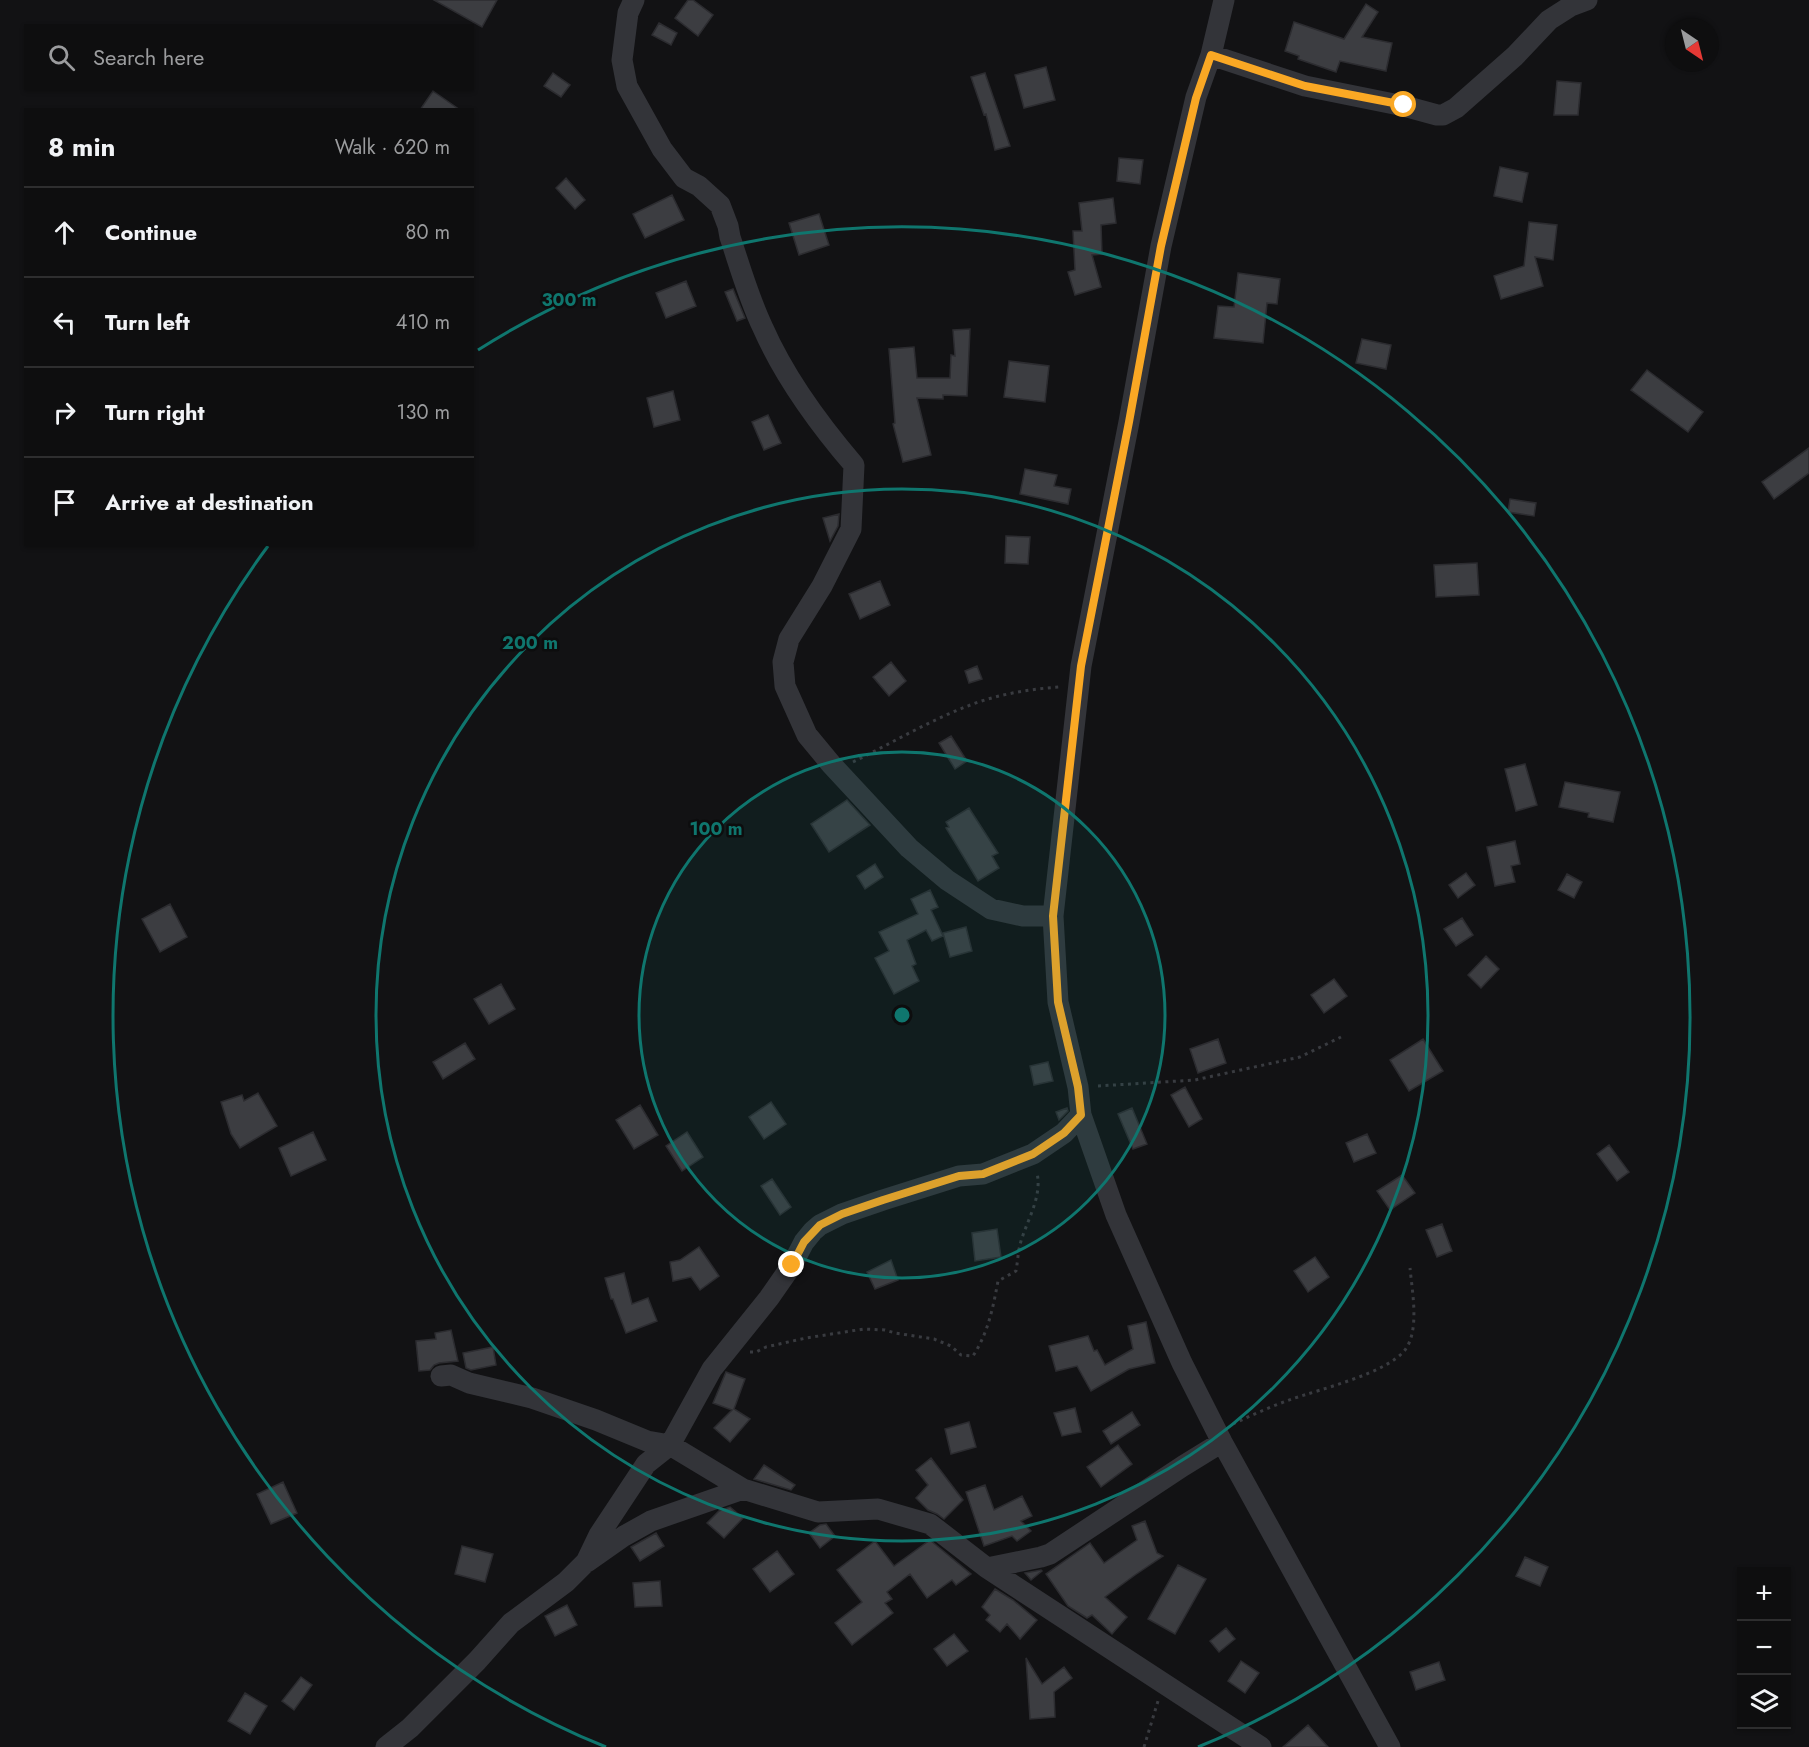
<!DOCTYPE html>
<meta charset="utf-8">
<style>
body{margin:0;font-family:Jost,sans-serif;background:#1c1c1d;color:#f1f3f6}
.controls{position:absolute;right:18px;bottom:18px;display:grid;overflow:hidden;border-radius:0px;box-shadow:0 2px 4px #0004}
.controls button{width:54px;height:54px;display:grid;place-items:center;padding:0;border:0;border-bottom:2px solid #2e2e2f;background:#0e0e0f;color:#f1f3f6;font:30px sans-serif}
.compass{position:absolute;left:1665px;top:18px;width:54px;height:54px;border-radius:50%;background:#0e0e0f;box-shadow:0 2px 4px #0004;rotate:145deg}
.stop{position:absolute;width:18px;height:18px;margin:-14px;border:4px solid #faa824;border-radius:50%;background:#fff}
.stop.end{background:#faa824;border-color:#fff;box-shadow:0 2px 6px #0008}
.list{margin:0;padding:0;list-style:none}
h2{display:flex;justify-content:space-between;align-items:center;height:78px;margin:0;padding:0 24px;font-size:26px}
h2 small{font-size:20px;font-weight:400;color:#9b9c9e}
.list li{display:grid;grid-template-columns:39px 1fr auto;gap:18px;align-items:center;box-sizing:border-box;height:90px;padding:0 24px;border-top:2px solid #2e2e2f}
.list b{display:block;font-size:22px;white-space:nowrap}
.list em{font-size:20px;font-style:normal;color:#9b9c9e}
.icon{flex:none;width:33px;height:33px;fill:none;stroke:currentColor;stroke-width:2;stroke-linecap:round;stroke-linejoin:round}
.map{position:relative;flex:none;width:1809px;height:1747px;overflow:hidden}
.search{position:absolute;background:#0e0e0f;box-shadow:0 2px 4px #0004;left:24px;top:24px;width:450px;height:66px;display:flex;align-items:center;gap:15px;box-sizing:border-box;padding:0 21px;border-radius:0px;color:#9b9c9e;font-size:22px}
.panel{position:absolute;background:#0e0e0f;box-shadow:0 2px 4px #0004;left:24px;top:108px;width:450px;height:438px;border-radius:0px}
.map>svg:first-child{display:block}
.building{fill:#3c3d41;stroke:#2c2c30;stroke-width:1.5}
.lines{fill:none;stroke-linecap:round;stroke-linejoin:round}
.path{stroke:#393b40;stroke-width:3;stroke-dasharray:3 4.5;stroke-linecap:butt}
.street{stroke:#333439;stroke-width:21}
.route{stroke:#faa824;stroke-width:8}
.ring{fill:none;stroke:#0f766e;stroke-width:3}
.centre{fill:#0f766e;stroke:#0d0d0e;stroke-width:3}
.ring-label{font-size:18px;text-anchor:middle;font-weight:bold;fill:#0f766e;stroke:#0d0d0e;stroke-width:5;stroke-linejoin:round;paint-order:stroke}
</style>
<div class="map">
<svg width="1809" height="1747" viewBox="0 0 1809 1747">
<rect width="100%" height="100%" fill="#121214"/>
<path class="building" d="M 434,0 L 497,0 L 482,27 Z
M 688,0 L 693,0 L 713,15 L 698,36 L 675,18 Z
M 1366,4 L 1378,12 L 1362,37 L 1392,43 L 1386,71 L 1340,61 L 1336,72 L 1298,59 L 1299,56 L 1285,51 L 1294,22 L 1344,39 Z
M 659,23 L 677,33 L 671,45 L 652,35 Z
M 1046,67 L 1055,100 L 1024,108 L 1015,75 Z
M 553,73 L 570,85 L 561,97 L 544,86 Z
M 985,73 L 1010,146 L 995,150 L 986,114 L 984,115 L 971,77 Z
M 1557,81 L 1581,83 L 1578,115 L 1554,115 Z
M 433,91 L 460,110 L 420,110 Z
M 1119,158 L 1143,160 L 1140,184 L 1117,181 Z
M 1500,167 L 1528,173 L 1522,202 L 1494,196 Z
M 566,178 L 585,200 L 575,209 L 556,188 Z
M 672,195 L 684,220 L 645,238 L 633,214 Z
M 1113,198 L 1116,223 L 1101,225 L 1102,254 L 1092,255 L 1101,287 L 1075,295 L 1068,272 L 1075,270 L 1073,231 L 1082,231 L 1079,203 Z
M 819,214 L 829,245 L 799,255 L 789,223 Z
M 1529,222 L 1557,225 L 1553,260 L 1535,257 L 1543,286 L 1501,299 L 1494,276 L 1524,266 Z
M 1238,273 L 1280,279 L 1277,304 L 1267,303 L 1263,343 L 1214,338 L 1218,306 L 1234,307 Z
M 686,281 L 696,306 L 666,318 L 656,293 Z
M 733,289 L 745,318 L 737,321 L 725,292 Z
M 970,329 L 967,396 L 943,395 L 943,399 L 917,398 L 931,455 L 903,462 L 893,424 L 895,423 L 889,349 L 914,347 L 917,378 L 950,378 L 951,355 L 955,356 L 953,330 Z
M 1362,339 L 1391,345 L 1386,369 L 1356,363 Z
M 1009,361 L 1049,366 L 1045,402 L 1004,397 Z
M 1647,370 L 1703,412 L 1688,432 L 1631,390 Z
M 673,391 L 680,420 L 654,427 L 647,398 Z
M 768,415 L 781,443 L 764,450 L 752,422 Z
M 1809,448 L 1809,473 L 1774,499 L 1762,482 Z
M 1025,469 L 1057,475 L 1054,486 L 1071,489 L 1068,504 L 1020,494 Z
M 1510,499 L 1536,503 L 1534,516 L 1508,512 Z
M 839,514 L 838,526 L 830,541 L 823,518 Z
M 1006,536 L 1030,537 L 1028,564 L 1005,563 Z
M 1477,563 L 1479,595 L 1436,597 L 1434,565 Z
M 880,581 L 890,605 L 860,619 L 849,594 Z
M 891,662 L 906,681 L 889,696 L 873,677 Z
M 977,666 L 982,679 L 969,683 L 965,671 Z
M 951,736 L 967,761 L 955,769 L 939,743 Z
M 1525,764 L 1537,805 L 1516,811 L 1505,769 Z
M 1565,782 L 1620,792 L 1613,822 L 1588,817 L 1589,813 L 1559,807 Z
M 847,800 L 870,825 L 829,852 L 811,824 Z
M 969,808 L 998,853 L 992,856 L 999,868 L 978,881 L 946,828 L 949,827 L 946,822 Z
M 1515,841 L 1520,864 L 1511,866 L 1515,882 L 1495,886 L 1487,847 Z
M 875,864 L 883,877 L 865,889 L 857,876 Z
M 1466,873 L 1475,885 L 1458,898 L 1449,885 Z
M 1567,874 L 1582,882 L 1574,898 L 1558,890 Z
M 930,890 L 938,907 L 931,910 L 943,936 L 932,941 L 926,930 L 907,940 L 916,964 L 912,966 L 919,981 L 894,994 L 875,958 L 889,951 L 879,932 L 918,914 L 911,899 Z
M 170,904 L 187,937 L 160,952 L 142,919 Z
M 1462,918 L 1473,935 L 1456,946 L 1444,929 Z
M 966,927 L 972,951 L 950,957 L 943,933 Z
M 1486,956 L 1499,969 L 1481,988 L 1468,975 Z
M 1334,979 L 1347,996 L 1324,1013 L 1311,995 Z
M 501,984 L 515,1009 L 489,1024 L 474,999 Z
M 1218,1039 L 1226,1063 L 1198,1073 L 1190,1049 Z
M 1423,1039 L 1443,1071 L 1409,1091 L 1390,1060 Z
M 465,1043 L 475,1059 L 443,1079 L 433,1062 Z
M 1048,1062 L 1053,1081 L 1034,1085 L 1030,1066 Z
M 1185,1087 L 1202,1119 L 1189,1127 L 1171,1095 Z
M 258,1093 L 277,1126 L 240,1148 L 231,1134 L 221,1102 L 242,1095 L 244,1101 Z
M 771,1102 L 786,1124 L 764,1139 L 749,1117 Z
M 640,1105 L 658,1135 L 634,1149 L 616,1120 Z
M 1067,1108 L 1068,1111 L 1059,1120 L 1056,1112 Z
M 1132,1108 L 1147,1144 L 1133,1149 L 1118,1114 Z
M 313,1132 L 326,1160 L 291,1176 L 279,1148 Z
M 687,1132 L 703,1157 L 682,1171 L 666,1146 Z
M 1367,1134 L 1376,1153 L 1354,1162 L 1346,1143 Z
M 1609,1145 L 1629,1172 L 1617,1181 L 1597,1154 Z
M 1402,1175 L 1415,1193 L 1390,1210 L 1377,1191 Z
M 772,1179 L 791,1207 L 780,1215 L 761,1186 Z
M 1442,1224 L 1452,1251 L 1437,1257 L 1426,1230 Z
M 997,1229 L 1001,1257 L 975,1261 L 972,1233 Z
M 699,1247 L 719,1276 L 700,1290 L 691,1277 L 673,1281 L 670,1262 L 680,1260 Z
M 1315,1257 L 1329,1277 L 1308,1292 L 1294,1271 Z
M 891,1260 L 898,1280 L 875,1289 L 867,1272 Z
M 624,1273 L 632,1304 L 648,1298 L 657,1321 L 626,1333 L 613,1299 L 611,1299 L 605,1278 Z
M 1146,1322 L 1155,1363 L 1129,1369 L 1091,1391 L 1077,1366 L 1056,1371 L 1049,1346 L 1088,1336 L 1094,1351 L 1097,1350 L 1105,1365 L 1133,1349 L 1128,1326 Z
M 451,1330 L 458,1361 L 439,1363 L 434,1365 L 430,1370 L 419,1371 L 416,1341 L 436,1339 L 435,1333 Z
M 493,1347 L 496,1365 L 471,1370 L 466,1368 L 463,1353 Z
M 726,1372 L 745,1379 L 734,1409 L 750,1419 L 730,1442 L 714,1428 L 732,1410 L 713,1403 Z
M 1075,1408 L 1081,1432 L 1062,1436 L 1054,1413 Z
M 1132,1412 L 1140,1425 L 1111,1444 L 1103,1431 Z
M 969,1422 L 976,1447 L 951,1454 L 945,1429 Z
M 1118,1445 L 1132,1464 L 1101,1487 L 1087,1467 Z
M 931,1458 L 963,1500 L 944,1519 L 937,1514 L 928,1510 L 916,1498 L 928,1485 L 916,1470 Z
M 764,1465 L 795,1485 L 791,1490 L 754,1479 Z
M 283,1482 L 297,1513 L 271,1524 L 257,1494 Z
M 985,1485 L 994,1510 L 1022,1496 L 1032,1516 L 1021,1521 L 1031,1531 L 1017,1541 L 1012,1536 L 984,1546 L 966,1492 Z
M 730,1507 L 743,1518 L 724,1538 L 707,1523 L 719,1511 Z
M 1145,1521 L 1157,1553 L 1163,1556 L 1135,1575 L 1105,1597 L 1127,1617 L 1112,1634 L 1092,1615 L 1087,1618 L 1068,1606 L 1046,1574 L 1090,1543 L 1104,1563 L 1137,1540 L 1132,1526 Z
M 826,1524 L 835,1536 L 820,1548 L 809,1533 L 820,1525 Z
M 656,1533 L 664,1546 L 640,1561 L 631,1547 Z
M 930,1540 L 971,1574 L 956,1585 L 952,1580 L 927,1598 L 910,1574 L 887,1592 L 892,1599 L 885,1603 L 893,1613 L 852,1645 L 835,1623 L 862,1602 L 837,1570 L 875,1541 L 894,1566 Z
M 462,1546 L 493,1554 L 485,1582 L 455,1574 Z
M 777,1551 L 794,1574 L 770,1592 L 753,1569 Z
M 1525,1557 L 1548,1567 L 1540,1586 L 1516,1576 Z
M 1178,1565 L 1206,1579 L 1175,1634 L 1148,1619 Z
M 1041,1570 L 1042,1571 L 1031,1580 L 1025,1573 Z
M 660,1581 L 662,1606 L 635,1607 L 633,1583 Z
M 995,1589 L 1013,1600 L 1037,1620 L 1020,1639 L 1007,1624 L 1000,1632 L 986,1620 L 990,1615 L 982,1607 Z
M 567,1605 L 577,1625 L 555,1636 L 545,1616 Z
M 1226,1628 L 1235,1639 L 1219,1652 L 1210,1641 Z
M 954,1634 L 968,1651 L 947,1666 L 934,1649 Z
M 1026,1658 L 1042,1684 L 1064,1667 L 1072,1678 L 1054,1692 L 1055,1717 L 1030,1719 Z
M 1241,1661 L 1259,1673 L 1245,1693 L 1228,1681 Z
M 1439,1662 L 1445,1680 L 1416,1690 L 1410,1672 Z
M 301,1677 L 312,1685 L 294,1710 L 282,1701 Z
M 245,1693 L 267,1706 L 250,1734 L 228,1721 Z
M 1308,1725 L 1328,1747 L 1283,1747 Z"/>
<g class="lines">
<path class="path" d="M 853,762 C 892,743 932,719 973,704 C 1000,694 1030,689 1059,687
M 1098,1086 L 1195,1080 L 1300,1057 L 1341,1037
M 750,1352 L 756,1352 L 766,1347 L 806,1338 L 864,1329 L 885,1330 L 895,1333 L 934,1339 L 951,1346 L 961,1355 L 973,1356 C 988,1333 993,1308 998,1281 L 1016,1271 C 1018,1260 1018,1249 1022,1238 C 1029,1217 1042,1195 1037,1173
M 1233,1424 C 1252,1415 1272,1406 1292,1399 C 1321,1389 1387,1373 1405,1350 C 1420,1330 1412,1291 1410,1268
M 1144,1747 L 1158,1701"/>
<path class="street" d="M 634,0 L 628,13 L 622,60 L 627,86 L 662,149 L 684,178 L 699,186 L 720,205 L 728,226 L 730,237 C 740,267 749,299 763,328 C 785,378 818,423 854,465 L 851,529 L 822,586 L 789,639 L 783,662 L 785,686 L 807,735 L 831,764 L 909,848 L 947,880 L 991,909 L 1023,916 L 1053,916
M 1224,0 L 1211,55 L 1196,97 L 1161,246 L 1129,422 L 1081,666 L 1053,916 L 1058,1002 L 1078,1087 L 1081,1115 L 1116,1215 L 1182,1363 L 1222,1442 L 1390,1747
M 1211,55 L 1305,86 L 1404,106 L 1437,115 L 1443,115 L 1456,108 L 1515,56 L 1549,20 L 1571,6 L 1587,0
M 441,1376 L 451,1375 L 469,1383 L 532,1398 L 596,1420 L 647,1441 L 670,1445 L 743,1489 L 651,1521 L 624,1536 L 587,1562
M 743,1489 L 818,1512 L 878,1509 L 930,1524 L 987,1568 L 1261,1747
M 987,1568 L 1041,1557 L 1050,1554 L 1183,1466 L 1222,1442
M 386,1747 L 410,1728 L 477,1661 L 511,1623 L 566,1582 L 586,1562 L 599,1535 L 646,1464 L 670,1445 L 712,1369 L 769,1298 L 792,1265 L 804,1242 L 813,1231 L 820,1225 L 842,1214 L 883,1200 L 959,1176 L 983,1174 L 1033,1154 L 1064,1133 L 1081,1115"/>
</g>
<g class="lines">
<path class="route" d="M 792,1265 L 804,1242 L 820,1225 L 842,1214 L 883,1200 L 959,1176 L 983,1174 L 1033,1154 L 1064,1133 L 1081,1115 L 1078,1087 L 1058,1002 L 1053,916 L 1081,666 L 1129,422 L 1161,246 L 1196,98 L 1211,55 L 1305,86 L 1404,105"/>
</g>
<circle cx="902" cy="1015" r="263" fill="#0f766e" fill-opacity=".12"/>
<g class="ring">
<circle cx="902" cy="1015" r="263"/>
<circle cx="902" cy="1015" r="526"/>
<path d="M606 1747A789 789 0 0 1 268 546M478 350A789 789 0 1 1 1198 1747"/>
</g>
<circle cx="902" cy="1015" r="9" class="centre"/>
<g class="ring-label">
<text x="569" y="306">300 m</text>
<text x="530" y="649">200 m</text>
<text x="716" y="835">100 m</text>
</g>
</svg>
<div class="controls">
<button>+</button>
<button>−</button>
<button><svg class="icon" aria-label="layers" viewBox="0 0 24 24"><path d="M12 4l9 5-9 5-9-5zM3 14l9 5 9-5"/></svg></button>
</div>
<svg class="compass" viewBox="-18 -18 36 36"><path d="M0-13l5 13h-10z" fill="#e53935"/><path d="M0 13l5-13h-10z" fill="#9b9c9e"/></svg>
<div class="stop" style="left:1404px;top:105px"></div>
<div class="stop end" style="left:792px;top:1265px"></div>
<div class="search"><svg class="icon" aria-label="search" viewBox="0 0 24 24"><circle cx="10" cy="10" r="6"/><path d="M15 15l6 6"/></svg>Search here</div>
<section class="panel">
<h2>8 min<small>Walk · 620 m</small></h2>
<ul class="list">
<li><svg class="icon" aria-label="ahead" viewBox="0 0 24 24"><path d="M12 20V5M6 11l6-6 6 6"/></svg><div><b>Continue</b></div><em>80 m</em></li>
<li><svg class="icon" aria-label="left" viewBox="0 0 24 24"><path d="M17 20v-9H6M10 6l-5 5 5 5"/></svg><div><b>Turn left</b></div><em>410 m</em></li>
<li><svg class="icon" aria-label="right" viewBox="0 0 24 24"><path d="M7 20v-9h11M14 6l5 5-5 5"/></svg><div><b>Turn right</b></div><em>130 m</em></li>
<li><svg class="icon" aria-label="arrive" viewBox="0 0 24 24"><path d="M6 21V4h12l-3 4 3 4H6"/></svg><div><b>Arrive at destination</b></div></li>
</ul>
</section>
</div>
